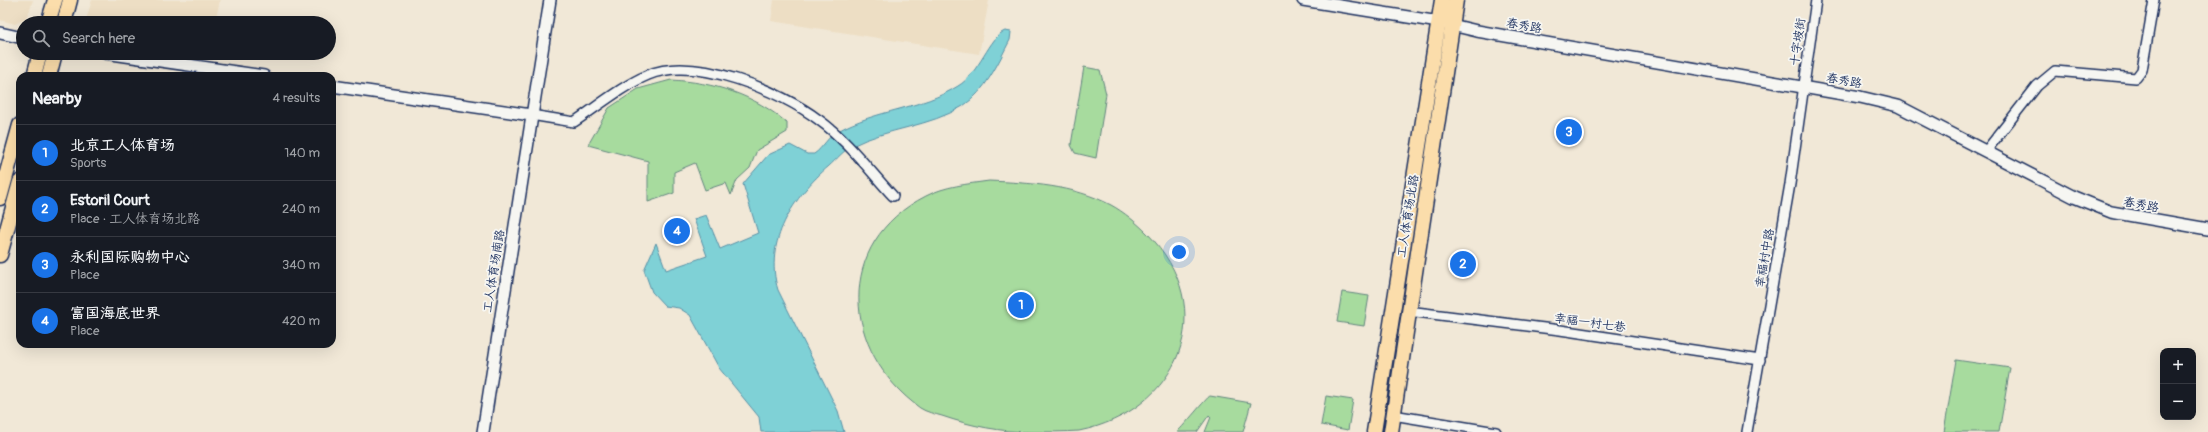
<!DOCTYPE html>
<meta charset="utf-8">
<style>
body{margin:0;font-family:Pangolin,"LXGW WenKai TC",sans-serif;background:#242831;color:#f1f3f6}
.controls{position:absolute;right:12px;bottom:12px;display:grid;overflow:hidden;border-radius:8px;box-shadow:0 4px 16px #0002}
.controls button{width:36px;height:36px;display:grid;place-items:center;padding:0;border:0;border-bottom:1px solid #363941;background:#171b24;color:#f1f3f6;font:20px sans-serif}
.you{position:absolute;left:1179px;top:252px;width:14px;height:14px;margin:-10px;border:3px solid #fff;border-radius:50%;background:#1a73e8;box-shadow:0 0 0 6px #1a73e833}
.badge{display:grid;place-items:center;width:26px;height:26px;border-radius:50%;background:#1a73e8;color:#fff;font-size:13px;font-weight:700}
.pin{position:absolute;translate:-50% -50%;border:2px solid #fff;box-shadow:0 1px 4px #0006}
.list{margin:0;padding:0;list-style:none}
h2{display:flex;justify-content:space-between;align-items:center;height:52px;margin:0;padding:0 16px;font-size:17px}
h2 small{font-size:13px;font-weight:400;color:#9ea1a6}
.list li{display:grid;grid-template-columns:26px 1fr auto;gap:12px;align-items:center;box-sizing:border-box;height:56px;padding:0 16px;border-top:1px solid #363941}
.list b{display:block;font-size:15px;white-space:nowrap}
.list p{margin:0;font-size:13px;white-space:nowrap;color:#9ea1a6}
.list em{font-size:13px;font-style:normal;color:#9ea1a6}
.icon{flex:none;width:22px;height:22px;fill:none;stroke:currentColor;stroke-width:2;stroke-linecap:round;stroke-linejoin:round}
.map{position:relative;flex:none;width:2208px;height:432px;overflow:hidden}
.search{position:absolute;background:#171b24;box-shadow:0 4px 16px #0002;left:16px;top:16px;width:320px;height:44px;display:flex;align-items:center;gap:10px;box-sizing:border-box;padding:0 14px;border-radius:22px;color:#9ea1a6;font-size:15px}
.panel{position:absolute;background:#171b24;box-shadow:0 4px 16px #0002;left:16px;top:72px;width:320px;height:276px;border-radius:12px}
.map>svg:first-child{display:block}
.built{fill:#eddec4}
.green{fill:#a7db9e;stroke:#61857e}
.water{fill:#7fd1d6;stroke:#5790a6}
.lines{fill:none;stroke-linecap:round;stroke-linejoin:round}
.minor-casing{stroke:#1b2f5e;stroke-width:12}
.tertiary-casing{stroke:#1b2f5e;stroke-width:14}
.primary-casing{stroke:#1b2f5e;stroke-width:17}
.trunk-casing{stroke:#1b2f5e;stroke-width:17}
.minor{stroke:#f6f6f2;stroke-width:9}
.tertiary{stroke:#f6f6f2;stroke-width:11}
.primary{stroke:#fbddab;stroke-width:14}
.trunk{stroke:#fbddab;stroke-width:14}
.labels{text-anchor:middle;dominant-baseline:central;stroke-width:3.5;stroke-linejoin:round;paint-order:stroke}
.street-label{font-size:12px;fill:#1b2f5e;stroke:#f6f6f2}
</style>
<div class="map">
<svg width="2208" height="432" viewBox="0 0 2208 432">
<rect width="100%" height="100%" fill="#f1e8d7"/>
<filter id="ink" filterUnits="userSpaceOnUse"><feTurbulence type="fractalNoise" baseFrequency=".025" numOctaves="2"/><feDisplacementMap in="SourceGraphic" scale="8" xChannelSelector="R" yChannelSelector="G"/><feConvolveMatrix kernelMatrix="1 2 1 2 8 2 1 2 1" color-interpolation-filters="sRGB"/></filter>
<g filter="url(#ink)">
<path class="built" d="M 0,0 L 33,0 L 30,10 L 25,19 L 15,24 L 0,20 Z
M 92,0 L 220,0 L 215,23 L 85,23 Z
M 774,0 L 989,0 L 979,54 L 771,21 Z"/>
<path class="green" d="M 1084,67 L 1100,70 L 1106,94 L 1096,158 L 1075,153 L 1071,145 Z
M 671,80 C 713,82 755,95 787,123 L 787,132 L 757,150 L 750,168 L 737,180 L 731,195 L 726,183 L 705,190 L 695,163 L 674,172 L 674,193 L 648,202 L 648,161 L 588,145 L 609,108 L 638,89 Z
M 989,181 C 1030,183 1073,185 1111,205 C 1124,212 1137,223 1147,233 C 1222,309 1179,411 1079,431 C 1064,432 1047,432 1032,432 C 1001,432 971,426 942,416 C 935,414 926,412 920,408 C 842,352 833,243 926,196 C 945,186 968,184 989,181 Z
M 1342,292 L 1369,296 L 1364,326 L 1337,322 Z
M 1956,360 L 2010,368 L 1999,432 L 1944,432 Z
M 1210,396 L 1251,403 L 1243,432 L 1205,432 L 1211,417 L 1209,415 L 1197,432 L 1177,432 C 1184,426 1207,397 1210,396 Z
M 1326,396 L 1353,400 L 1348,430 L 1321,425 Z"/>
<path class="water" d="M 1005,31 L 1011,32 L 1010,40 C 998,63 986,91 963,106 C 930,127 887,128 852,146 C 844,150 836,160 829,166 C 794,196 763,242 778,290 L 838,411 L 844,432 L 761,432 L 759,417 L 719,368 L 690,315 L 679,308 L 665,306 L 652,292 L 644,270 L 656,243 L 666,270 L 707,256 L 694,219 L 706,215 L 720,249 L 758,233 L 743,184 L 768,155 L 790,145 L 807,154 L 814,154 C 823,148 828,136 838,131 C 875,110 922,109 958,86 C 979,74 990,36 1005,31 Z"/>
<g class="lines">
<g class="minor-casing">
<path id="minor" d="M 531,115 L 574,122 C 598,106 622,86 648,75 C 695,55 781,91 819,120 C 847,140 869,170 893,196
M 1986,151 L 2037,86 L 2055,71 L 2136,78 L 2142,70 L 2154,0
M 1416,312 L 1560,330 L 1760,360
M 1393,415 L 1496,432
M 1747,432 L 1790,184 L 1816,0"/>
</g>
<g class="tertiary-casing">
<path id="tertiary" d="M 1303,0 L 1439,22 L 1477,31 L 1860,97 L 1898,106 L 2074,197 L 2111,212 L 2208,229
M 0,33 L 23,38
M 105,53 L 264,76
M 332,86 L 531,115
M 483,432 L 550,0"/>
</g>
<g class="primary-casing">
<path id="primary" d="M 1374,432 L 1442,0
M 1391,432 L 1456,0"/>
</g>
<g class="trunk-casing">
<path id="trunk" d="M 48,23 L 55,0
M 64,23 L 70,0
M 34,76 L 40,53
M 49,76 L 55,53
M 0,198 L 20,125
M 0,255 L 20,182"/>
</g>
<use href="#minor" class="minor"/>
<use href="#tertiary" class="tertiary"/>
<use href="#primary" class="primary"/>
<use href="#trunk" class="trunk"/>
</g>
</g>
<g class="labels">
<g class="street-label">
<text transform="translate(1524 26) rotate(10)">春秀路</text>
<text transform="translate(1798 42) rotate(-82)">十字坡街</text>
<text transform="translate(1844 81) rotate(10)">春秀路</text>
<text transform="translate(2141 205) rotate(11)">春秀路</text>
<text transform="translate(1408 216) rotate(-81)">工人体育场北路</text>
<text transform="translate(1765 258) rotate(-80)">幸福村中路</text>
<text transform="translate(494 271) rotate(-81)">工人体育场南路</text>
<text transform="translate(1590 323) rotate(8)">幸福一村七巷</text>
</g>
</g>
</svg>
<div class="controls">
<button>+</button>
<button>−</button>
</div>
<div class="you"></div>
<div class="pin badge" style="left:1021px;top:305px">1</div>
<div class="pin badge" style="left:1463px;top:264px">2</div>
<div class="pin badge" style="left:1569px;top:132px">3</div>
<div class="pin badge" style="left:677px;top:231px">4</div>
<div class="search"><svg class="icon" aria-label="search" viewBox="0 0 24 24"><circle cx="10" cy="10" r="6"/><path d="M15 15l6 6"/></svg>Search here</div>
<section class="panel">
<h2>Nearby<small>4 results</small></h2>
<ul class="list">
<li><span class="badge">1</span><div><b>北京工人体育场</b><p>Sports</p></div><em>140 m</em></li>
<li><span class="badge">2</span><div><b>Estoril Court</b><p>Place · 工人体育场北路</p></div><em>240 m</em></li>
<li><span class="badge">3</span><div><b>永利国际购物中心</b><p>Place</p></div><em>340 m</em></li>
<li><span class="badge">4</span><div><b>富国海底世界</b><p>Place</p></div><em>420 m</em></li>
</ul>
</section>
</div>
